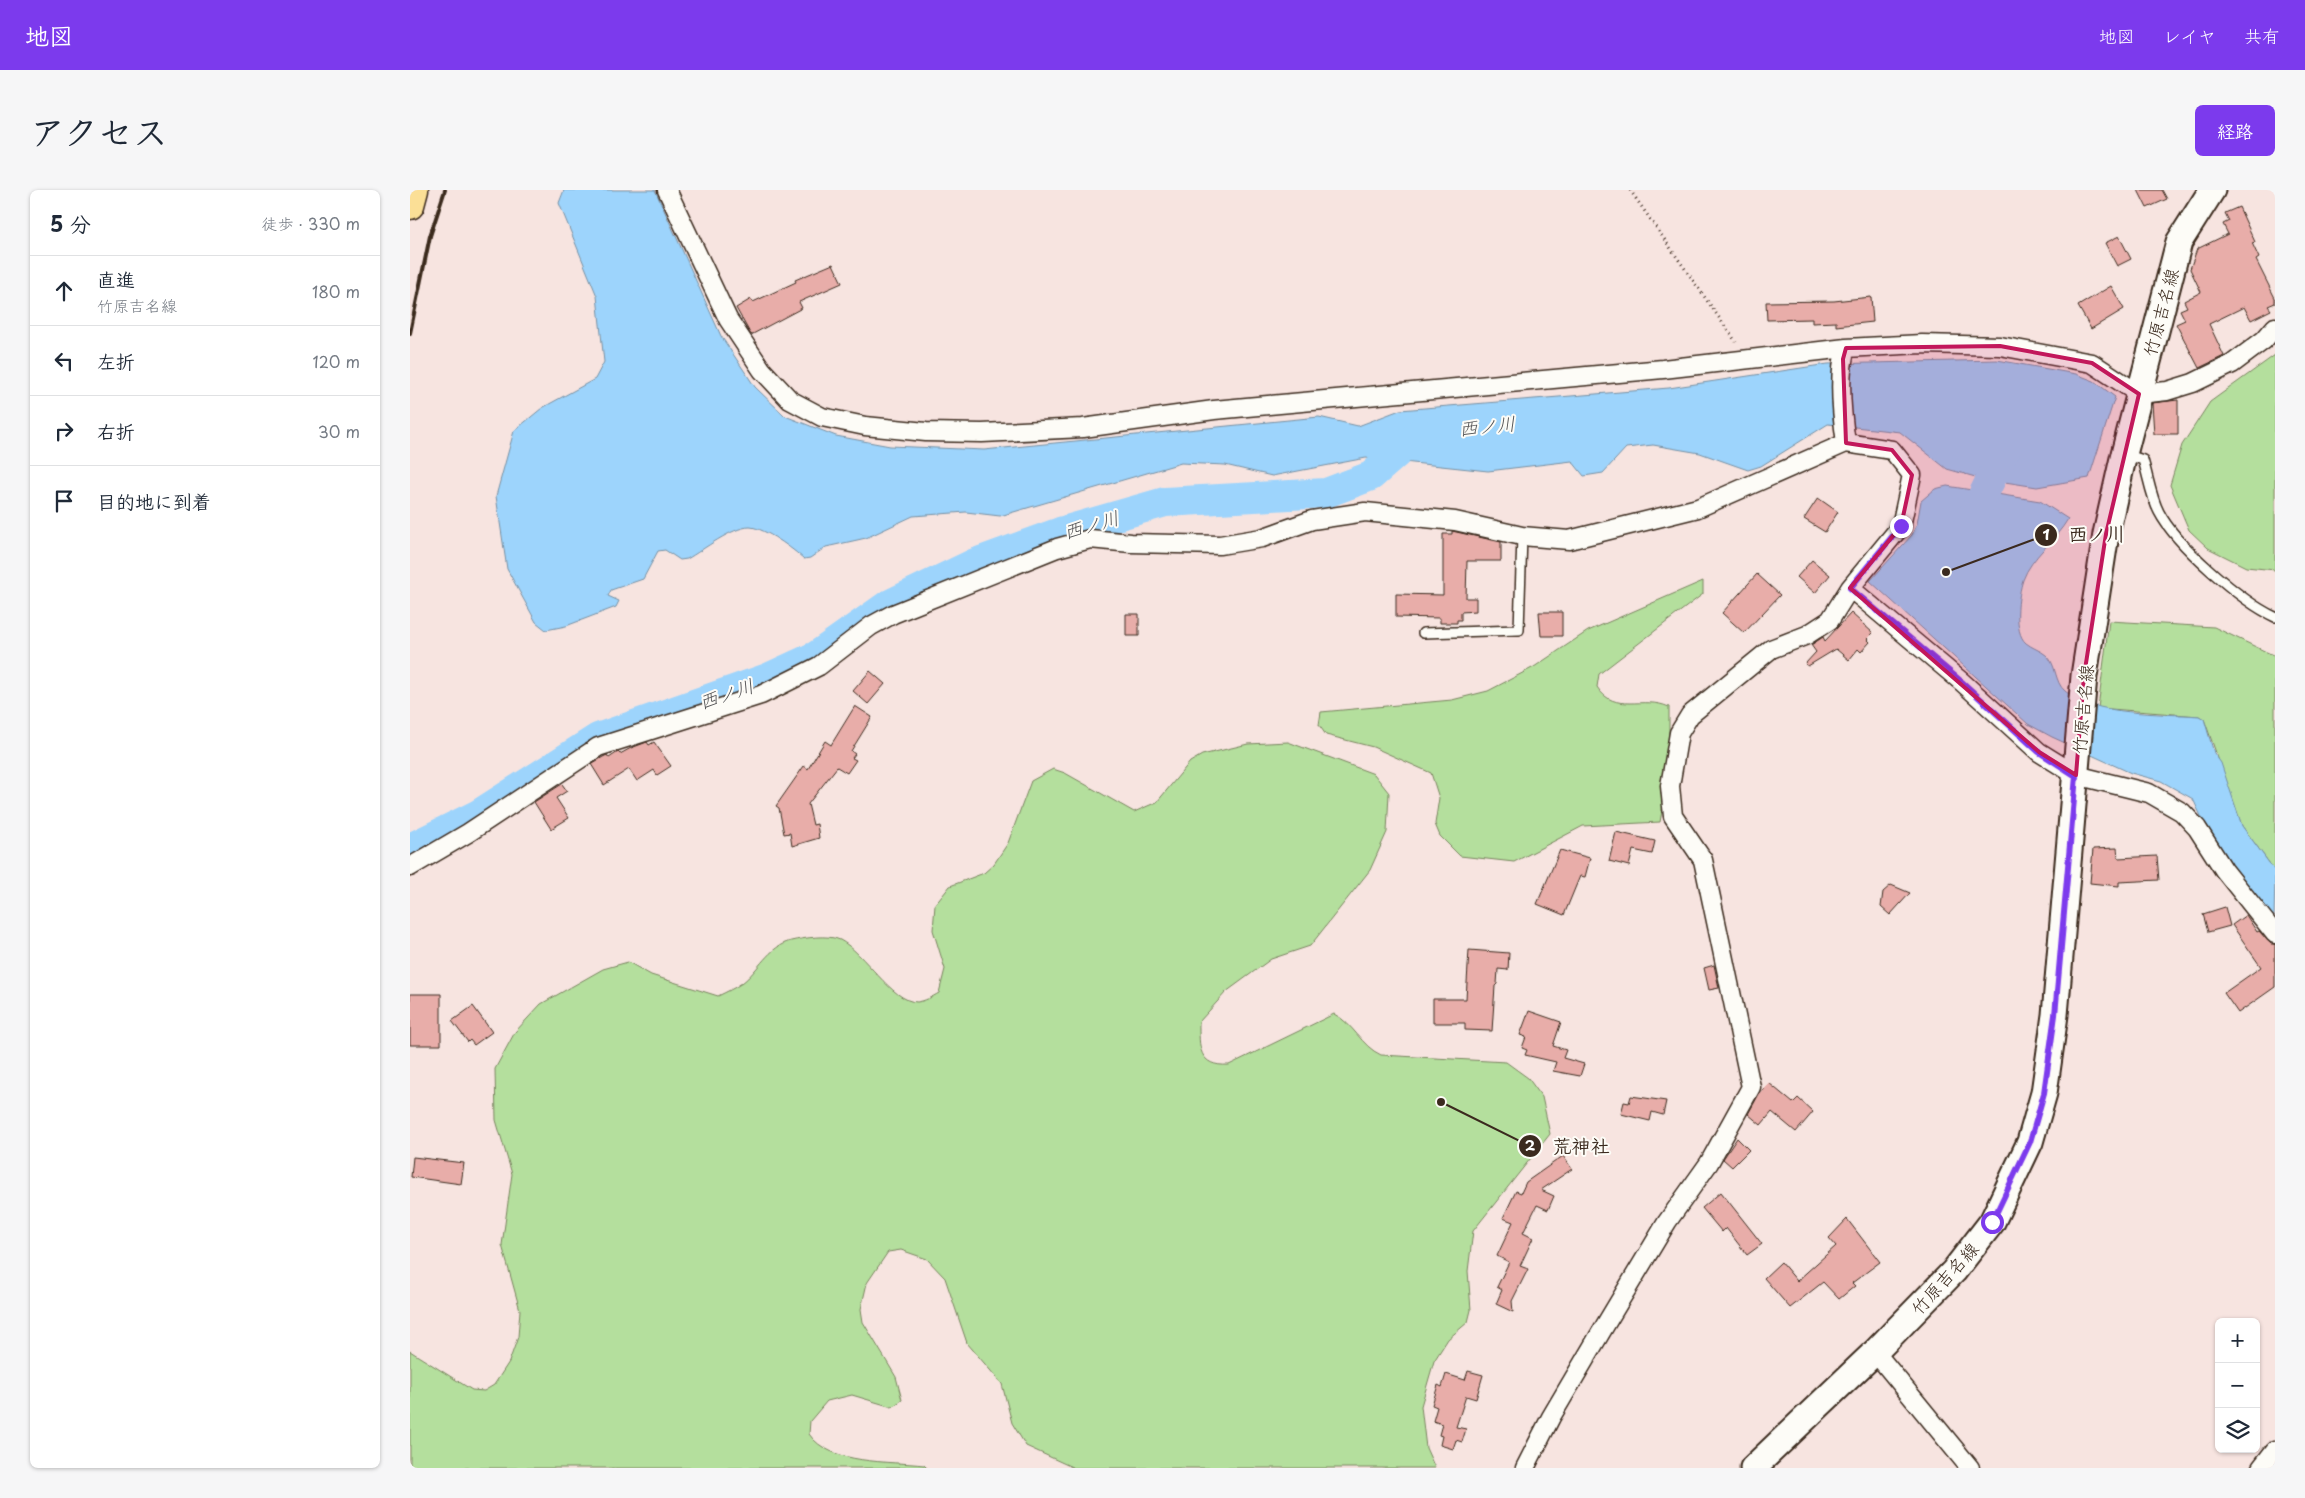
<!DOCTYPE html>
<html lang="ja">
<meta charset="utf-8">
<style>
body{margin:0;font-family:"Playpen Sans","Klee One",sans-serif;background:#f6f6f7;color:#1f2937}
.controls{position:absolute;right:15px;bottom:15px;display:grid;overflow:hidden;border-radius:8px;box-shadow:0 1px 4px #0004}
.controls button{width:45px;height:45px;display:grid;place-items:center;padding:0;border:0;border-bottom:1px solid #e0e1e3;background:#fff;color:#1f2937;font:25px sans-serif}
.stop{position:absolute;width:15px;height:15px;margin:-11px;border:4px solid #7c3aed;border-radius:50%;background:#fff}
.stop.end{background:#7c3aed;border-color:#fff;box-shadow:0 1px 5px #0008}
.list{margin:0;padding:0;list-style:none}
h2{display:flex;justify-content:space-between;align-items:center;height:65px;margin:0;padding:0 20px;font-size:21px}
h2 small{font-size:16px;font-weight:400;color:#747a83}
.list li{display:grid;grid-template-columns:32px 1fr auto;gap:15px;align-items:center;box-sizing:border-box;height:70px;padding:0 20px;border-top:1px solid #e0e1e3}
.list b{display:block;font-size:19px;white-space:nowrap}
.list p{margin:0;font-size:16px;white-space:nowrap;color:#747a83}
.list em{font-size:16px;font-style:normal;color:#747a83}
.icon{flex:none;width:28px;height:28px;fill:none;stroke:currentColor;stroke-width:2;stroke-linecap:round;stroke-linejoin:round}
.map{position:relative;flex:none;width:1865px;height:1278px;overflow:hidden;border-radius:8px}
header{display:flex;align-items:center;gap:30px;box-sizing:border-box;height:70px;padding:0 25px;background:#7c3aed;color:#fff}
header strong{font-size:24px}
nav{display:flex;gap:28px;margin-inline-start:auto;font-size:18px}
.intro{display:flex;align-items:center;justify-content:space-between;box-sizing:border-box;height:120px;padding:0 30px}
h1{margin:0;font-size:35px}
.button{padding:12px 22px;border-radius:8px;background:#7c3aed;color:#fff;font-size:18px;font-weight:700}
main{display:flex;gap:30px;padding:0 30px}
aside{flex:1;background:#fff;border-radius:8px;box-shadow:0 1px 4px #0004}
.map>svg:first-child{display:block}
.green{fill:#b4df9d;stroke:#78845e}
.water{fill:#9dd4fc;stroke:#7690a3}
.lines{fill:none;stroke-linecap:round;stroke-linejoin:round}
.river{stroke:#9dd4fc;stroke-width:30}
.building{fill:#e8ada9;stroke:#3b2a1e}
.service-casing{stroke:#3b2a1e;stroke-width:12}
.minor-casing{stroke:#3b2a1e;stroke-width:21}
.secondary-casing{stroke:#3b2a1e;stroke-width:29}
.trunk-casing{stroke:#3b2a1e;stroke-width:31}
.path{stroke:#3b2a1e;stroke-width:3;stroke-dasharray:1 4;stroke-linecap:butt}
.service{stroke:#fdfcf7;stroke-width:9}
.minor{stroke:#fdfcf7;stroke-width:18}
.secondary{stroke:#fdfcf7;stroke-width:25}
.trunk{stroke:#fbdf96;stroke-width:28}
.rail{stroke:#3b2a1e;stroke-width:4}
.route{stroke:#7c3aed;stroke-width:6}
.marked{fill:#c2185b;fill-opacity:0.2;stroke:#c2185b;stroke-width:4;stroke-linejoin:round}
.labels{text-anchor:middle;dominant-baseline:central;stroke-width:4;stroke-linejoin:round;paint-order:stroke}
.street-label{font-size:18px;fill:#3b2a1e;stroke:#fdfcf7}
.water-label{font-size:19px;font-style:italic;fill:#545456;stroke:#fdfcf7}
.leader{fill:none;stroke:#3b2a1e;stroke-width:2}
.callout-dot{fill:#3b2a1e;stroke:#fdfcf7;stroke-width:2}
.mark-label{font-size:15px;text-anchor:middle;font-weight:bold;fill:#fff}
.callout-label{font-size:19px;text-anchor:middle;font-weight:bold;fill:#3b2a1e;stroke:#fdfcf7;stroke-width:4;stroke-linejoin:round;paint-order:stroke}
</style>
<header>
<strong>地図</strong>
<nav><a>地図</a><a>レイヤ</a><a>共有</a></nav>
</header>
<div class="intro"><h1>アクセス</h1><a class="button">経路</a></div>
<main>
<aside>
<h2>5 分<small>徒歩 · 330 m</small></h2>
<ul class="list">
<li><svg class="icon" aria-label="ahead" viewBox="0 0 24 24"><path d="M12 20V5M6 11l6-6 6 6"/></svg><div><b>直進</b><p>竹原吉名線</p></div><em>180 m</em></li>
<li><svg class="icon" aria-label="left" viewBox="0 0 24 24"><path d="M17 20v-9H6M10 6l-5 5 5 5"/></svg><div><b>左折</b></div><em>120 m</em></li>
<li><svg class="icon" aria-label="right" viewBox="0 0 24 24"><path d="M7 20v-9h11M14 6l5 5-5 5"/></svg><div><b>右折</b></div><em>30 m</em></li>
<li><svg class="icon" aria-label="arrive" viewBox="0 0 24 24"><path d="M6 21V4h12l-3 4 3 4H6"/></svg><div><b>目的地に到着</b></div></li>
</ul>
</aside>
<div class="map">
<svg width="1865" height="1278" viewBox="0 0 1865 1278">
<rect width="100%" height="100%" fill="#f7e4e0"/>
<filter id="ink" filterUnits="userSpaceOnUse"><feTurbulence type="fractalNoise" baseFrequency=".02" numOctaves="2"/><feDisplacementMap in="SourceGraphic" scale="10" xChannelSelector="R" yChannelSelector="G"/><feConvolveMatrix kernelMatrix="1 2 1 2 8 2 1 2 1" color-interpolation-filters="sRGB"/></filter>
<g filter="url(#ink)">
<path class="green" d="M 1865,165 L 1865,380 L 1836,377 L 1798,358 L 1779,340 L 1760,295 L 1772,255 L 1800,212 Z
M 1293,391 L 1293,404 L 1189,484 L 1187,497 C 1205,525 1233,505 1259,517 L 1259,581 L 1250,632 L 1173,636 L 1104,672 L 1050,666 L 1030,646 L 1025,634 L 1029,608 L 1021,583 L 963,557 L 916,545 L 909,535 L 911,522 L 1042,510 L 1078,501 L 1124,477 L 1178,441 Z
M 1699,431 L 1804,437 L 1865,466 L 1865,681 L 1832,636 L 1794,529 L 1789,526 L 1688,518 Z
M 878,552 L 964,584 L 979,603 L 977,642 L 960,680 L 900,756 L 861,769 L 816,802 L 789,832 C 789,857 788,877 819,875 L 924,824 C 944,834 951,856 971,865 L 1096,872 L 1118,888 L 1132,907 L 1140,944 L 1063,1041 L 1058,1081 L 1061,1120 L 1058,1132 L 1038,1149 L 1024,1171 L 1011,1216 L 1016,1258 L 1025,1278 L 664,1278 L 616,1256 L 602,1233 L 592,1194 L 557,1153 L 535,1088 L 517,1069 L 491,1060 L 478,1062 L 457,1093 L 451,1119 L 453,1132 L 486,1187 L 492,1210 L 482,1217 L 442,1205 L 417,1211 L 400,1231 L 399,1244 C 420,1275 479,1271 514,1275 L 517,1278 L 0,1278 L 0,1161 L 62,1200 L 74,1201 L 84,1195 L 99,1172 L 108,1147 L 110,1120 L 92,1055 L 102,984 L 86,930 L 85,879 L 105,842 L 131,814 L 193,779 L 218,772 L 241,785 L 308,806 C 316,802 325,798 332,793 C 348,781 359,756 381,751 C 394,748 418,744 430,750 C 454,762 482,812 507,812 C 515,811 522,807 529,803 L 535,779 L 523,740 L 525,715 L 540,696 L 574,683 L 584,674 L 598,653 L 621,591 L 643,579 L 655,583 L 724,622 L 747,612 L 780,572 L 792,565 L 838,554 Z"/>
<path class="water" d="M 154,0 L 245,0 L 311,146 L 345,197 L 375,226 L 426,246 L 480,256 L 574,260 L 909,227 L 948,236 L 990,220 L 1259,198 L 1418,174 L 1587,170 L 1666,184 L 1684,191 L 1705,207 L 1679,288 L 1627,297 L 1569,288 L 1537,279 L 1490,242 L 1418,234 L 1351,276 L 1338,280 L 1290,263 L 1243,255 L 1216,258 L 1193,283 L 1174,286 L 1162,271 L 1078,281 L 956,268 L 862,286 L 815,275 L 771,273 L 590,326 L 556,322 L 503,326 L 456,348 L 416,357 L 400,368 L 394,369 C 383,359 355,338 340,337 C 322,337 293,360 277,369 L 270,370 L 255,360 L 248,361 L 233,389 L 201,400 L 198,406 L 209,411 L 206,417 L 156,436 L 136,440 L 126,432 L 97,379 L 86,306 L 104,241 L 132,218 L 185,189 L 194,172 L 187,106 L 149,13 Z
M 1537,296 L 1630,311 L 1658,329 C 1646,350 1621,367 1613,390 C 1608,405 1603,442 1616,453 C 1622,458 1630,460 1636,465 C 1647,474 1644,492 1655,501 C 1683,526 1752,523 1789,526 L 1794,529 L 1804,563 L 1811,573 L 1832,636 L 1865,681 L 1864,729 L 1803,652 L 1783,609 L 1751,591 L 1721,583 L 1642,547 L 1618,534 L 1460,391 L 1502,345 L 1507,334 L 1511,311 L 1525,299 Z"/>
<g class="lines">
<path class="river" d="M 1557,338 L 1598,254
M 0,658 L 69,624 L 188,548 L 358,488 L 406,466 L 478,415 L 565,373 L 650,342 L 755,312 L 916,303 L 961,286 L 1010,243"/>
</g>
<path class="building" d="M 1728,0 L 1752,0 L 1757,9 L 1737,18 Z
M 1829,17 L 1845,52 L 1842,53 L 1849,68 L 1846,70 L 1865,108 L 1865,113 L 1858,116 L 1861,120 L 1841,130 L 1834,117 L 1799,134 L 1814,166 L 1789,178 L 1766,134 L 1775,130 L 1770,120 L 1777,117 L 1774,111 L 1791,102 L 1780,79 L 1787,59 L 1818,44 L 1813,34 L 1819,31 L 1815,23 Z
M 1709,46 L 1721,69 L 1707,76 L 1695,53 Z
M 423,74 L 432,93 L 389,112 L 392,118 L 341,145 L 326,118 L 341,109 L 343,112 L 386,92 L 385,90 Z
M 1701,96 L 1714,119 L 1681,139 L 1668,116 Z
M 1461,107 L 1463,132 L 1426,136 L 1426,132 L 1402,133 L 1402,129 L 1357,130 L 1356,112 L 1424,111 Z
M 1768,210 L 1768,244 L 1744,244 L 1742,213 Z
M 1408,308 L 1428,322 L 1415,342 L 1394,329 Z
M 1042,341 L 1091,352 L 1091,371 L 1057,371 L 1056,408 L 1066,408 L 1066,421 L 1051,422 L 1051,430 L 1047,430 L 1047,433 L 1030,433 L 1030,428 L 986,427 L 986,404 L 1033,405 L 1033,344 L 1042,344 Z
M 1402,370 L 1420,385 L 1405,403 L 1387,387 Z
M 1347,384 L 1370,405 L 1334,443 L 1312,423 Z
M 1129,422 L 1152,422 L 1152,446 L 1131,446 Z
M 1441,423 L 1463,443 L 1457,449 L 1460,452 L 1451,462 L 1448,459 L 1439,470 L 1426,459 L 1398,476 L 1395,474 L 1406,462 L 1401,455 L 1413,447 L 1415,451 Z
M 716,424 L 729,424 L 729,446 L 716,446 Z
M 460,481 L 475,494 L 458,514 L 443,501 Z
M 445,516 L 462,527 L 441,561 L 445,564 L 442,568 L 446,570 L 437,583 L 427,577 L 398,614 L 403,635 L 407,634 L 409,648 L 382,656 L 380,643 L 374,644 L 369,618 L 366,616 L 394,576 L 398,579 L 415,551 L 421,555 Z
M 237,552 L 239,555 L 244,552 L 261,576 L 247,585 L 244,580 L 227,591 L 219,579 L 194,595 L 181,574 L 193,567 L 197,565 L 199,568 L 208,562 L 210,564 L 221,558 Z
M 152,594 L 157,601 L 146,608 L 159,628 L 141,639 L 124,612 Z
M 1206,642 L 1245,651 L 1242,664 L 1223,660 L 1219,676 L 1199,671 Z
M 1707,658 L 1708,668 L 1747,666 L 1749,690 L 1709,692 L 1709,696 L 1680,693 L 1683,659 Z
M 1150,660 L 1180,668 L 1175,687 L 1170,686 L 1154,725 L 1127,714 Z
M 1481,695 L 1500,703 L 1480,725 L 1471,717 L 1473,702 Z
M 1815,717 L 1820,736 L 1798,742 L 1793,724 Z
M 1836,725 L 1847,742 L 1849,741 L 1861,754 L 1865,754 L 1865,797 L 1828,823 L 1814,803 L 1851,777 L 1822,735 Z
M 1059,760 L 1099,763 L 1098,780 L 1088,779 L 1087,794 L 1085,796 L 1082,841 L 1055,840 L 1055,833 L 1023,833 L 1023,809 L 1056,809 Z
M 1304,775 L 1309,798 L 1299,800 L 1294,778 Z
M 0,804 L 31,804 L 31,855 L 0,855 Z
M 63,816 L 82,842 L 64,855 L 60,850 L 58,852 L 42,831 Z
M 1119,821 L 1151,832 L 1143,856 L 1156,860 L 1153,868 L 1174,874 L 1170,886 L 1143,881 L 1146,872 L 1115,865 L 1117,860 L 1112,858 L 1116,847 L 1110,845 Z
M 1359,893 L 1383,913 L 1388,908 L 1403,922 L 1386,942 L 1362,922 L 1351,935 L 1338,924 L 1349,904 Z
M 1221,906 L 1256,911 L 1253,925 L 1242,922 L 1240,931 L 1211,924 L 1214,912 L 1219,913 Z
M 1327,948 L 1339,960 L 1322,977 L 1313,969 Z
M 1153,966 L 1162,979 L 1131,1000 L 1144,1006 L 1138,1020 L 1127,1015 L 1113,1043 L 1123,1048 L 1110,1076 L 1118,1079 L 1102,1111 L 1103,1122 L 1086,1114 L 1092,1100 L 1087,1097 L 1099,1072 L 1087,1066 L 1103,1032 L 1093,1028 L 1106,1001 L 1111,1003 L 1116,992 Z
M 3,967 L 54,973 L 51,994 L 1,987 Z
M 1311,1002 L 1352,1054 L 1337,1065 L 1316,1038 L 1312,1042 L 1292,1018 Z
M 1437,1029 L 1470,1072 L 1442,1093 L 1445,1096 L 1429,1109 L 1413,1092 L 1380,1118 L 1354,1088 L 1371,1072 L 1387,1091 L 1426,1056 L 1419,1048 Z
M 1058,1181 L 1073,1185 L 1066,1209 L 1056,1206 L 1046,1237 L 1056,1239 L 1052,1252 L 1046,1250 L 1043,1259 L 1030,1255 L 1032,1246 L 1029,1245 L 1032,1234 L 1023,1231 L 1027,1217 L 1022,1215 L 1028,1195 L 1032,1197 L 1036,1184 L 1055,1190 Z"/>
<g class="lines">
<g class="service-casing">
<path id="service" d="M 1715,264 L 1733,270 C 1738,286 1741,307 1749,322 C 1766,355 1831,411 1865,427
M 1013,443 L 1109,440 L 1112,346"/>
</g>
<g class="minor-casing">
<path id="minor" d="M 257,0 L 318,129 L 352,180 L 380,210 L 412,227 L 455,236 L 516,242 L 572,243 L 673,238 L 804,220 L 1253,179 L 1436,158
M 1440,398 L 1552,492 L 1629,562 L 1666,585 L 1739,603 L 1772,622 L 1787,638 L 1814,680 L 1865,744
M 0,677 L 58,643 L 188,557 L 351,505 L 409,476 L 461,436 L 483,424 L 647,358 L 680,349 L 721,353 L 810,355 L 852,348 L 902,330 L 955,322 L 1045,331 L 1112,346 L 1159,350 L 1288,318 L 1436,253
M 1465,1162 L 1560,1278
M 1115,1278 L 1141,1227 L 1197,1132 L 1257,1032 L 1299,973 L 1341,897 L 1293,670 L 1263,626 L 1260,596 L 1269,543 L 1280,525 L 1361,459 L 1397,445 L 1420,430 L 1440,398 L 1491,336 L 1502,285 L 1482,260 L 1436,253 C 1432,226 1428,183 1436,158 L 1512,154 L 1590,156 L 1682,173 L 1729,204 L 1757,201 L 1783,193 L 1822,174 L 1854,150 L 1865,137
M 1851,1278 L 1865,1260"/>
</g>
<g class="secondary-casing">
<path id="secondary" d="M 1343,1278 L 1465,1162 L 1544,1081 L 1582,1032 L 1620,952 L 1634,903 L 1645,825 L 1674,486 L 1696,344 L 1714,264 L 1769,52 L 1802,0"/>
</g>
<g class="trunk-casing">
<path id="trunk" d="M 0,15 L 4,0"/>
</g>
<path class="path" d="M 1220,0 L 1326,152"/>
<use href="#service" class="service"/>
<use href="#minor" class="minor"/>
<use href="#secondary" class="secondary"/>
<use href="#trunk" class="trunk"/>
<path class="rail" d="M 0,143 L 20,46 L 35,0"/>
</g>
</g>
<g class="lines" filter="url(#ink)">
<path class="route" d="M 1491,336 L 1440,398 L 1552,492 L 1629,562 L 1666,586 L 1645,825 L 1634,903 L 1620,952 L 1582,1032"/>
</g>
<path class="marked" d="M 1590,156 L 1682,173 L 1729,204 L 1696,344 L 1674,486 L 1666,585 L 1629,562 L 1440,398 L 1491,336 L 1502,285 L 1482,260 L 1436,253 L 1433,169 L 1436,158 Z"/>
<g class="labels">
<g class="street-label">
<text transform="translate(1750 122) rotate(-75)">竹原吉名線</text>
<text transform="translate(1672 519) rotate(-85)">竹原吉名線</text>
<text transform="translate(1534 1088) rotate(-48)">竹原吉名線</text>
</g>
<g class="water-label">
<text transform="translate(1077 235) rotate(-6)">西ノ川</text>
<text transform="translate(681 334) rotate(-16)">西ノ川</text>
<text transform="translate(316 503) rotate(-19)">西ノ川</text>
</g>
</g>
<path class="leader" d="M1536 382L1636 345M1031 912L1120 956"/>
<g class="callout-dot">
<circle cx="1536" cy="382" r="5"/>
<circle cx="1031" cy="912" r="5"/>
<circle cx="1636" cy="345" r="12"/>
<circle cx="1120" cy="956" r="12"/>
</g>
<g class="mark-label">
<text x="1636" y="350">1</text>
<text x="1120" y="961">2</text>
</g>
<g class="callout-label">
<text x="1687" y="351">西ノ川</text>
<text x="1171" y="963">荒神社</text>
</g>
</svg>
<div class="controls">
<button>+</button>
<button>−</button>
<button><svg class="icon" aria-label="layers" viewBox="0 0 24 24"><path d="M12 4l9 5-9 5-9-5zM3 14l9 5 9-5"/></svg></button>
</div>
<div class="stop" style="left:1582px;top:1032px"></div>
<div class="stop end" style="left:1491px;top:336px"></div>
</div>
</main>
